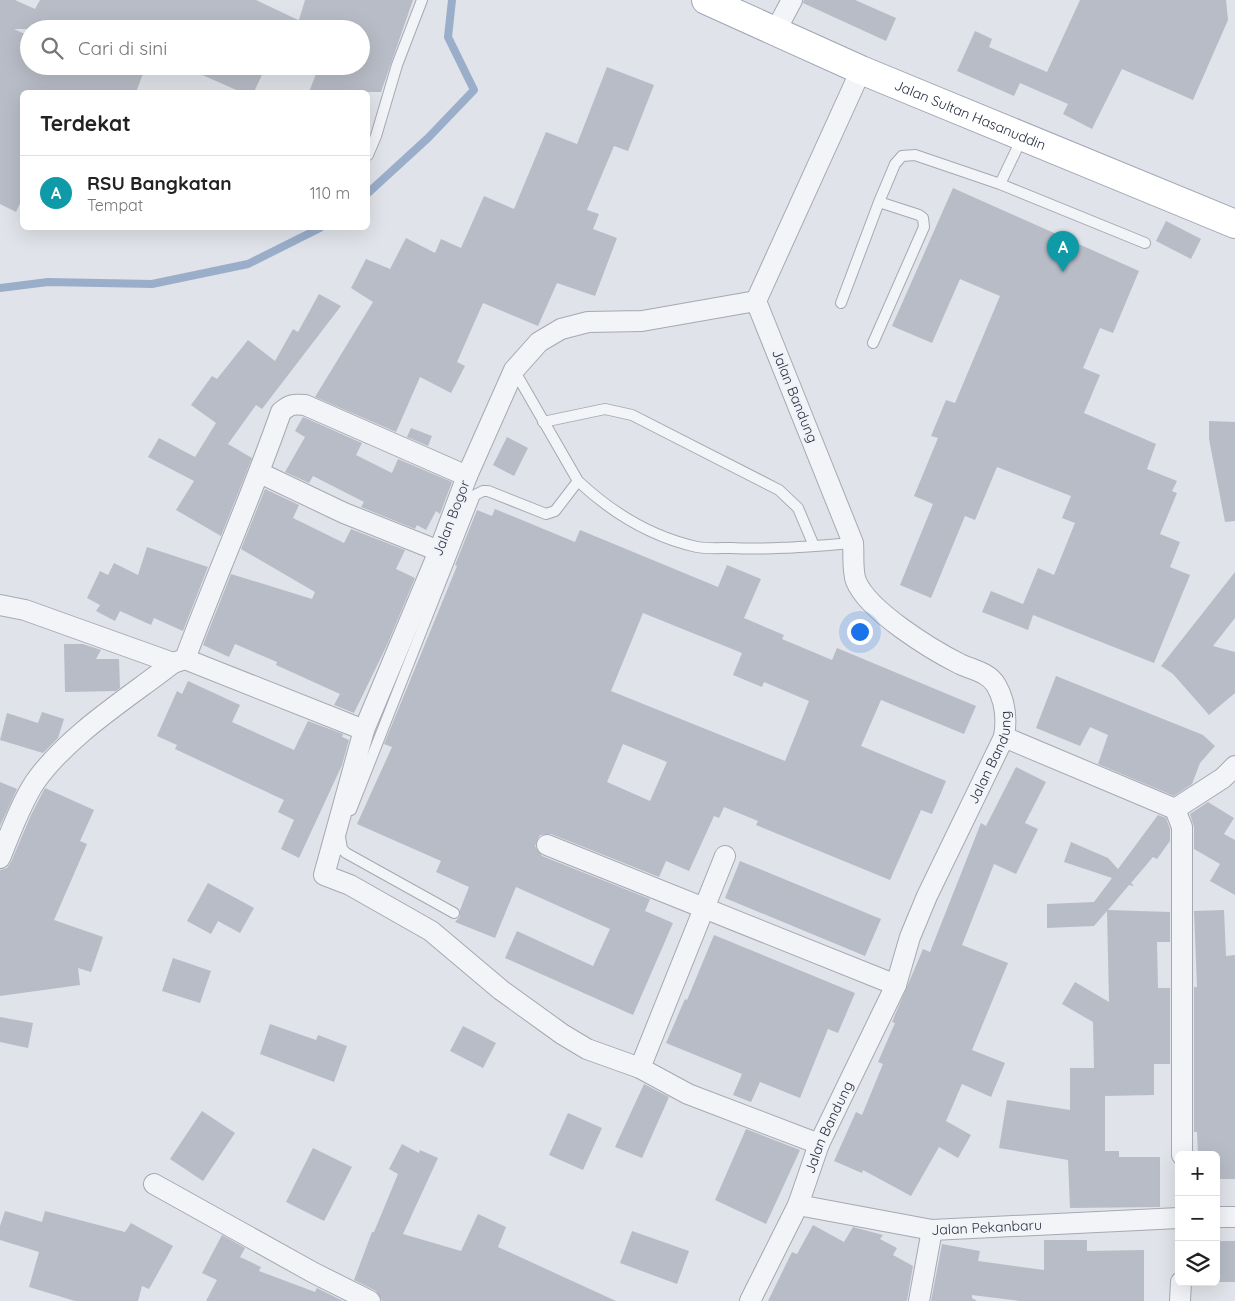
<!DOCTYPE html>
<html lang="id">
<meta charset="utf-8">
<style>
body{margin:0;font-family:Quicksand,sans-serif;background:#f2f2f2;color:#222}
.controls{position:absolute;right:15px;bottom:15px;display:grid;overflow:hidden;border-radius:8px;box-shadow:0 5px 20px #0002}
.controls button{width:45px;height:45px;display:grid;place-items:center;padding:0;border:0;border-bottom:1px solid #e0e0e0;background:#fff;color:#222;font:25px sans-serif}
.you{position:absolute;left:859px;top:631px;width:18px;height:18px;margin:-12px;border:4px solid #fff;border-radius:50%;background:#1a73e8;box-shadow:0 0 0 8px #1a73e833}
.badge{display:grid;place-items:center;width:32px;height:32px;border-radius:50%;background:#d1434d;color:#fff;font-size:16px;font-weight:700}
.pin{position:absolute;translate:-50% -41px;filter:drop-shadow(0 1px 2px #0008)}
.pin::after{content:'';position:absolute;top:26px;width:18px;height:15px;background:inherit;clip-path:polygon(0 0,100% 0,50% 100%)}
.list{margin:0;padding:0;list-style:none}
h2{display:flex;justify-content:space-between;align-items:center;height:65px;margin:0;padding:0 20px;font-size:21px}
h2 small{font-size:16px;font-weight:400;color:#767676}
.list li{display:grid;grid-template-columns:32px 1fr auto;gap:15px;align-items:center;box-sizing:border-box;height:75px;padding:0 20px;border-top:1px solid #e0e0e0}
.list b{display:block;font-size:19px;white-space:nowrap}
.list p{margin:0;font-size:16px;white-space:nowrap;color:#767676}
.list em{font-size:16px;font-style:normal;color:#767676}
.icon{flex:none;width:28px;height:28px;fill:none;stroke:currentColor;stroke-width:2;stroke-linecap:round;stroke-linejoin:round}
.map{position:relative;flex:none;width:1235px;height:1301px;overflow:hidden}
.search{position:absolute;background:#fff;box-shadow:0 5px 20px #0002;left:20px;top:20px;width:350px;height:55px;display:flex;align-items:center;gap:12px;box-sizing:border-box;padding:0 18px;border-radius:28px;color:#767676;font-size:19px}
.panel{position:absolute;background:#fff;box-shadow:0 5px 20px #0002;left:20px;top:90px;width:350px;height:140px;border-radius:8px}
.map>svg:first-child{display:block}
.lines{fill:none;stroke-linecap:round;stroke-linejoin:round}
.stream{stroke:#9aaeca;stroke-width:8}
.building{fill:#b7bcc6;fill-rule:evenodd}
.service-casing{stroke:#a5a9b3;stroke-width:12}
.minor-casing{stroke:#a5a9b3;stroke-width:22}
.primary-casing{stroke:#9fa6b5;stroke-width:30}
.service{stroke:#f3f4f8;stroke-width:10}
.minor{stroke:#f3f4f8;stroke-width:20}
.primary{stroke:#fff;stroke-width:28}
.labels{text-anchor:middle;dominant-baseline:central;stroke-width:4;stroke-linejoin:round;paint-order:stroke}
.street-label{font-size:14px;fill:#282f41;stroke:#f0f2f7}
</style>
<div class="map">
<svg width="1235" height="1301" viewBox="0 0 1235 1301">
<rect width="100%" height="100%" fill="#e0e3e9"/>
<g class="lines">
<path class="stream" d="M 368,193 L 428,138 L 474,90 L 448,37 L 452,0
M 0,288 L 48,282 L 152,284 L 248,264 L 320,228"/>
</g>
<path class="building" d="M 0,0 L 15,0 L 35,9 L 40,0 L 256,0 L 317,29 L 14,29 L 29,36 L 29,66 L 146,66 L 136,92 L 22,92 L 22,199 L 16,212 L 0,204 Z
M 305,0 L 413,0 L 381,92 L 309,92 L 319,66 L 361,66 L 361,29 L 328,29 L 299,20 Z
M 804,0 L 855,0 L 896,18 L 886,41 L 803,3 Z
M 1080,0 L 1226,0 L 1228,20 L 1193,100 L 1122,69 L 1092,129 L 1063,114 L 1068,104 L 1020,83 L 1014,96 L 957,71 L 975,31 L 992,39 L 989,47 L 1047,72 Z
M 182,66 L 266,66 L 254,92 L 241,92 Z
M 607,67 L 654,85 L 628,151 L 614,146 L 587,210 L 599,214 L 593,229 L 617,238 L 595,296 L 557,283 L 538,326 L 483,303 L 457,362 L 465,366 L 451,393 L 420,377 L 396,432 L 315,397 L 373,302 L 351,288 L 366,259 L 390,269 L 406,238 L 435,253 L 441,239 L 461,248 L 484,196 L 514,209 L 546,132 L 577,144 Z
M 953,188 L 1139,271 L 1113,333 L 1100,328 L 1083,368 L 1100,375 L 1084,413 L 1156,444 L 1147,469 L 1177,481 L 1172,491 L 1177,493 L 1160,534 L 1180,542 L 1170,567 L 1190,575 L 1154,663 L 1033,615 L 1028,630 L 982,612 L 991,591 L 1023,604 L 1038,568 L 1054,575 L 1075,523 L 1062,518 L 1071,496 L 997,467 L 975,520 L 965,516 L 931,598 L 900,585 L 933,504 L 914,496 L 938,438 L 931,436 L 946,400 L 955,403 L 1000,296 L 960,279 L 932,343 L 892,326 Z
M 1166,221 L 1201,239 L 1191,259 L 1156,241 Z
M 319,294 L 341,306 L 262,409 L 256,405 L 228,444 L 252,458 L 221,536 L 176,510 L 194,481 L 148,457 L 159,438 L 195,457 L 216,423 L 191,405 L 212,376 L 217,379 L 248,340 L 275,361 L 293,329 L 298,332 Z
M 303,417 L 362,443 L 356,455 L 392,473 L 398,459 L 452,482 L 440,514 L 436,511 L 426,530 L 417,525 L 415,529 L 361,507 L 364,502 L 313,476 L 309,483 L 285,472 L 305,437 L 295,431 Z
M 1209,421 L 1235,422 L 1235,521 L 1225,522 L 1209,439 Z
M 411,428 L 432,436 L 428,446 L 407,437 Z
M 507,437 L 528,448 L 514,476 L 493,465 Z
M 265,489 L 299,505 L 293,518 L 344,543 L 351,529 L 405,550 L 396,569 L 415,578 L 387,645 L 354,713 L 334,705 L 340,694 L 276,665 L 277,662 L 235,644 L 229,657 L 203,645 L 231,574 L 312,599 L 315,592 L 241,549 Z
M 495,509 L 575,542 L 580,530 L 718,587 L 727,565 L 761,579 L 744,618 L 784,635 L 782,639 L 832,660 L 837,648 L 976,706 L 964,734 L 881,700 L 861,746 L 946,781 L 932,814 L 921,810 L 890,880 L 756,825 L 758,821 L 724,807 L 719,818 L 714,816 L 689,871 L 666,861 L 659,877 L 551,834 L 540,835 L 535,846 L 542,856 L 650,899 L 645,911 L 673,923 L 633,1015 L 505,958 L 517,931 L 593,966 L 610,929 L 516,887 L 495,938 L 455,922 L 460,916 L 460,910 L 469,887 L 436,872 L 441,861 L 357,824 L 392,747 L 384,744 L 457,566 L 455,565 L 477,510 L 492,516 ZM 643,613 L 742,653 L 733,675 L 762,687 L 764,682 L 809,701 L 785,761 L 611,691 ZM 623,744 L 667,762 L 650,801 L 607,782 Z
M 147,547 L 208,567 L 183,631 L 154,618 L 151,625 L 120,611 L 115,621 L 96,611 L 100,605 L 87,598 L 100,571 L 108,575 L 114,563 L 138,575 Z
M 1235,572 L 1235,618 L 1213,646 L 1235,652 L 1235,693 L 1209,715 L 1173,674 L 1161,666 Z
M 64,644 L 83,644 L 101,650 L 96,659 L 119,659 L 120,688 L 116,691 L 65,692 Z
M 1056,676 L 1203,735 L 1215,746 L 1200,763 L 1192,784 L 1174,796 L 1098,764 L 1108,735 L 1090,727 L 1080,746 L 1036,728 Z
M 188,681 L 240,705 L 232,722 L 294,750 L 308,721 L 343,734 L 342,737 L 349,740 L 342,765 L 299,858 L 281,849 L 294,820 L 278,812 L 284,800 L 175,749 L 177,745 L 157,736 L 177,691 L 182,694 Z
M 42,712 L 64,719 L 58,738 L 43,753 L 0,740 L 7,713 L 38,723 Z
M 1016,767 L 1046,782 L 1025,823 L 1038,829 L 1016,874 L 994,864 L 962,945 L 1008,963 L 972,1050 L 1005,1063 L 991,1097 L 962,1084 L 946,1121 L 971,1135 L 958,1158 L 939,1147 L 911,1196 L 863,1170 L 862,1173 L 834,1161 L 856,1112 L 862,1115 L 883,1064 L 878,1062 L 895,1023 L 892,1022 L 923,949 L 930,952 L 981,823 L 986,826 Z
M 0,782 L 17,789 L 0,826 Z
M 45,788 L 94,810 L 80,841 L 87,844 L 54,920 L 103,937 L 91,972 L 78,968 L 80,985 L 0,996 L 0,870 L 7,868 L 11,862 L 31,815 Z
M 1208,802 L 1234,818 L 1224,834 L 1235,840 L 1235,895 L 1210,881 L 1220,864 L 1194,849 L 1194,827 L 1190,814 Z
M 1158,815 L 1166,818 L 1170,829 L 1170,841 L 1157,859 L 1153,857 L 1131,883 L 1134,886 L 1129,885 L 1108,910 L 1170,912 L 1170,942 L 1157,942 L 1158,988 L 1170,988 L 1170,1064 L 1154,1064 L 1154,1095 L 1105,1096 L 1105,1151 L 1119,1151 L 1119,1157 L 1160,1157 L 1160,1207 L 1070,1208 L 1068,1160 L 999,1148 L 1007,1100 L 1070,1110 L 1070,1068 L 1094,1068 L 1093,1022 L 1062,1004 L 1075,982 L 1109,1002 L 1107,911 L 1094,926 L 1047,928 L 1047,904 L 1094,902 L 1112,878 L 1064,862 L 1071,842 L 1108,858 L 1118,869 Z
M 740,861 L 881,919 L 865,956 L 725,898 Z
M 208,883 L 254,908 L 240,933 L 218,921 L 211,934 L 187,921 Z
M 1224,910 L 1226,956 L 1235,955 L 1235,1179 L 1216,1179 L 1216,1155 L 1198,1155 L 1197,1132 L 1194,1132 L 1194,987 L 1197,987 L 1194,911 Z
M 714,935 L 855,993 L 838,1033 L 828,1029 L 800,1098 L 760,1082 L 751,1102 L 733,1095 L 742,1074 L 666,1043 L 685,999 L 687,1000 Z
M 173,958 L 211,971 L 200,1003 L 162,991 Z
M 0,1017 L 33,1023 L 28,1048 L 0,1042 Z
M 270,1024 L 316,1040 L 318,1035 L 347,1046 L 334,1082 L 260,1054 Z
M 463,1026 L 496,1043 L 483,1068 L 450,1051 Z
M 644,1084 L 669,1097 L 642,1158 L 615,1147 Z
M 202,1111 L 235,1133 L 203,1181 L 170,1159 Z
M 568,1113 L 602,1128 L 583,1170 L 549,1155 Z
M 746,1129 L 800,1150 L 766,1224 L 715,1200 Z
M 402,1144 L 419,1153 L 420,1150 L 438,1158 L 403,1234 L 461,1251 L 478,1214 L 506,1227 L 498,1247 L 616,1301 L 382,1301 L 376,1291 L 354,1280 L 372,1232 L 374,1232 L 398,1174 L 389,1169 Z
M 313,1148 L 352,1167 L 324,1221 L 286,1202 Z
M 5,1211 L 42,1222 L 45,1211 L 125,1232 L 131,1223 L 173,1246 L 149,1289 L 142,1286 L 138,1301 L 75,1301 L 29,1287 L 39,1252 L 0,1240 L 0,1226 Z
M 813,1225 L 844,1242 L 853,1227 L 883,1235 L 880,1239 L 897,1248 L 893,1255 L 913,1266 L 907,1301 L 768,1301 L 792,1252 L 797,1254 Z
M 632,1231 L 689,1251 L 677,1284 L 620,1263 Z
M 222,1235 L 245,1248 L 240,1257 L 261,1267 L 259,1271 L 315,1292 L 317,1288 L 343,1301 L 206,1301 L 217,1280 L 202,1273 Z
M 1044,1240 L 1087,1240 L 1087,1251 L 1144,1250 L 1144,1301 L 1020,1301 L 972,1295 L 972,1298 L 977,1301 L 931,1301 L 942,1244 L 980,1251 L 978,1261 L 1044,1270 Z
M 1216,1241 L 1235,1241 L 1235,1282 L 1216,1282 Z"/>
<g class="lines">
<g class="service-casing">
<path id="service" d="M 368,155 L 376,136 L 397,65 L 422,0
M 1000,184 L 1022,138
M 841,303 L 879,202 L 895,164 L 902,156 L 915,155 L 1000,184 L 1145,243
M 873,343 L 924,227 L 923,218 L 919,215 L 879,202
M 514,370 L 578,481 C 611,512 652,537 697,547 C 707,549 720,548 731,548 C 772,550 812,546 853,543
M 543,422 L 605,409 L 632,415 L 779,490 L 798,508 L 814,546
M 351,810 L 475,495 L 483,491 L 488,491 L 546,514 L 555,511 L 578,481
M 340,837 L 342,849 L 346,853 L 454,913"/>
</g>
<g class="minor-casing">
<g id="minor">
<path d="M 776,30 L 792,0"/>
<path d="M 756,301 L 642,321 L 588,322 L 561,329 L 539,342 L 514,370 L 467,476 L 439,551 L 364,730 L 324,875 L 350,885 L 431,931 L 501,990 L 562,1034 L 587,1049 L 640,1068 L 688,1094 L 819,1144"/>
<path d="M 260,473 L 344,513 L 439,551"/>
<path d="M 0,605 L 25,610 L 173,663"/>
<path d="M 185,659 L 364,730"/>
<path d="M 1004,737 L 1175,809 L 1182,827 L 1182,1155"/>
<path d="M 1175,809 L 1223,778 L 1235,766"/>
<path d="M 547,845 L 896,985"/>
<path d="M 0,858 C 10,834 20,805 35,782 C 68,735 128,698 173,663 L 185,659 C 216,576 252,495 281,412 C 290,404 294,404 305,405 L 467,476"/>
<path d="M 640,1068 L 725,856"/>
<path d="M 154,1184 L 314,1273 L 370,1301"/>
<path id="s1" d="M 798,1205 L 932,1230 L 1179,1218"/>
<path d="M 1216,1217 L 1235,1217"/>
<path id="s2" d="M 750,1301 L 798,1205 L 819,1144 L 896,985 L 910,937 L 927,896 L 1004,737 C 1007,719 1006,702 996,685 C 988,672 973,670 960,664 C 932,650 868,611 856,581 C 852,571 854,554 853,543 L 756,301 L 861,70"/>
<path d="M 919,1301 L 932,1230"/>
<path d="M 1180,1301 L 1181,1282"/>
</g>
</g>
<g class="primary-casing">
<g id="primary">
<path id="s3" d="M 706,0 L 861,70 L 1235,224"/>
</g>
</g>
<use href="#service" class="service"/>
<use href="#minor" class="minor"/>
<use href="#primary" class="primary"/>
</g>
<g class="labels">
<g class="street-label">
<text stroke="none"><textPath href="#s3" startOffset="288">Jalan Sultan Hasanuddin</textPath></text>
<text transform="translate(795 396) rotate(68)">Jalan Bandung</text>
<text transform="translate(451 518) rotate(-69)">Jalan Bogor</text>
<text stroke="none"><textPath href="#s2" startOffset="596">Jalan Bandung</textPath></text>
<text stroke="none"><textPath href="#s2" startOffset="191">Jalan Bandung</textPath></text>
<text stroke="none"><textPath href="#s1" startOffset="191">Jalan Pekanbaru</textPath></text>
</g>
</g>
</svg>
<div class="controls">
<button>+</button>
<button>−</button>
<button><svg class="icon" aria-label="layers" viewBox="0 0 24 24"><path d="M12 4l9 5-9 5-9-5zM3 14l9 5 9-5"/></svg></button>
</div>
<div class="you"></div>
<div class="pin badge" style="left:1063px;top:272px;background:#0f9aa8">A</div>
<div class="search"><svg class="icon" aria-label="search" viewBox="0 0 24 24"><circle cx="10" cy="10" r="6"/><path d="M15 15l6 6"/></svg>Cari di sini</div>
<section class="panel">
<h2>Terdekat<small></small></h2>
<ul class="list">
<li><span class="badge" style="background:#0f9aa8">A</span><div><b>RSU Bangkatan</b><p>Tempat</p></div><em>110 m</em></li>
</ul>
</section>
</div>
